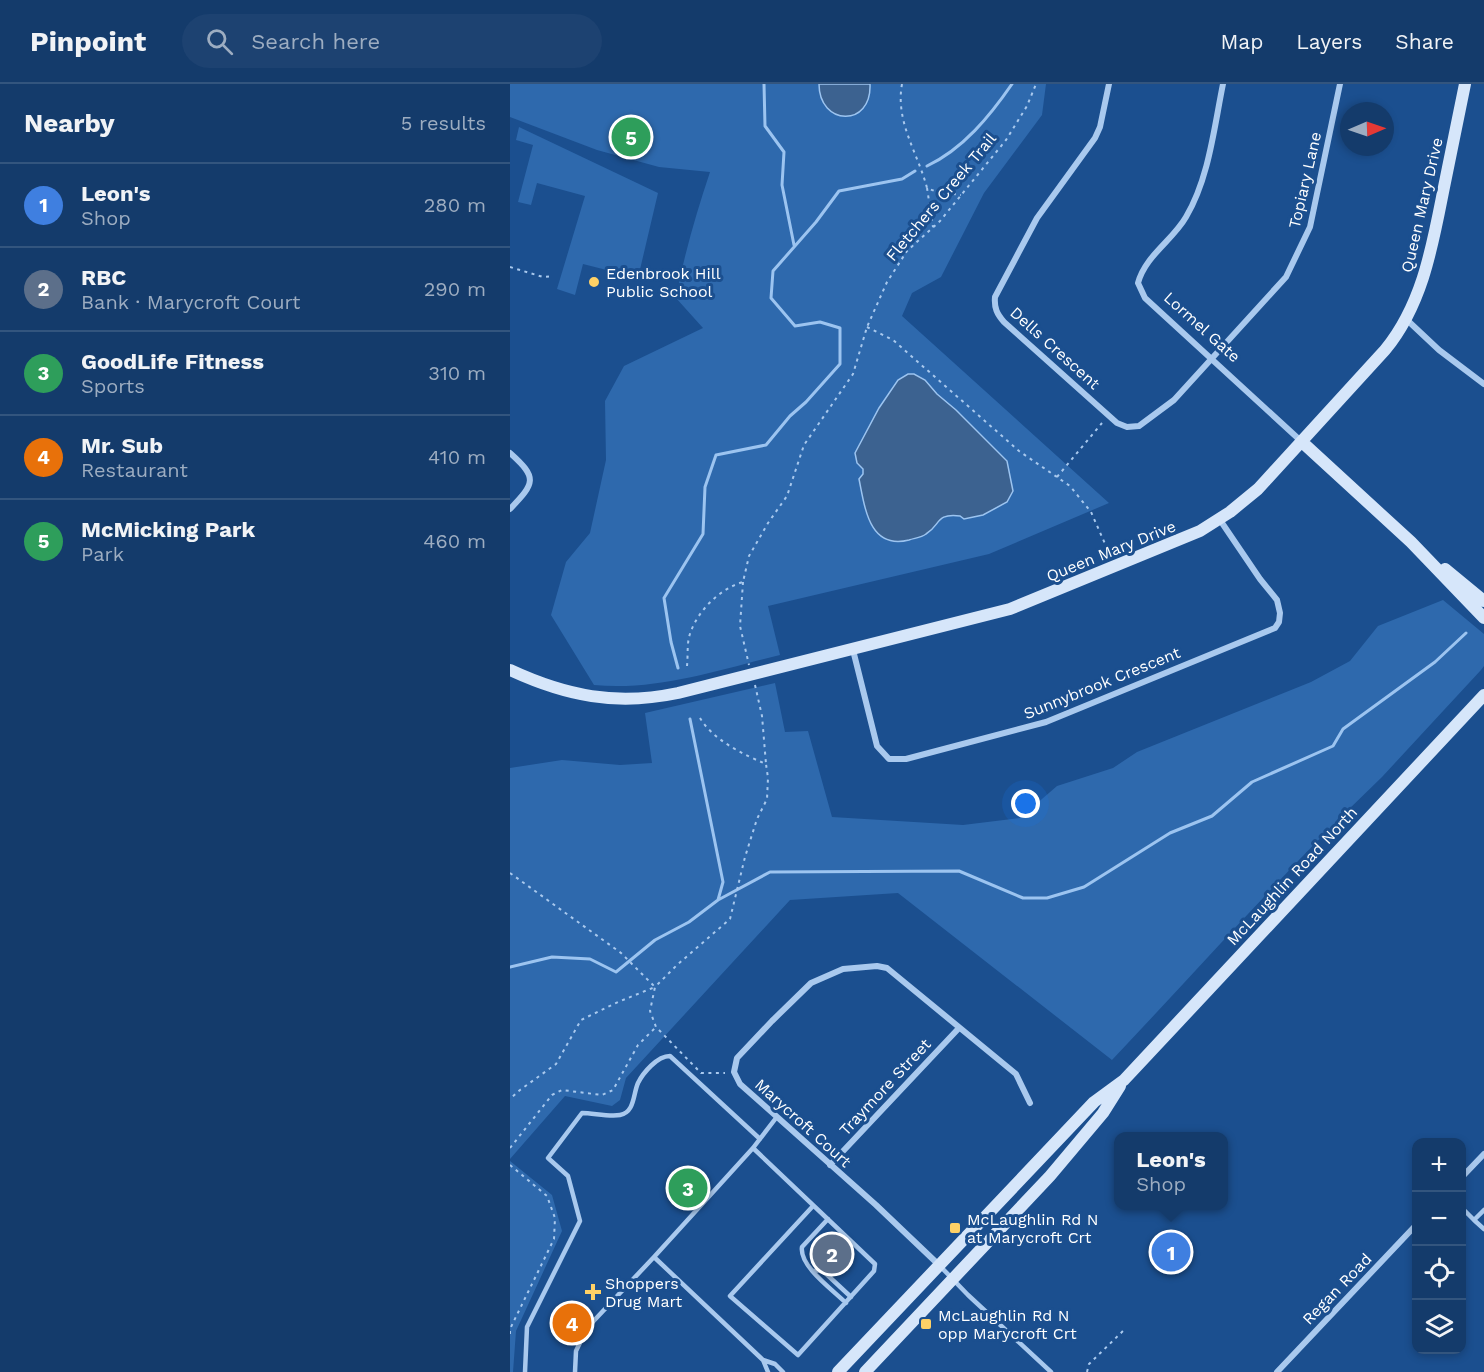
<!DOCTYPE html>
<meta charset="utf-8">
<style>
body{margin:0;font-family:"Work Sans",sans-serif;background:#1d4271;color:#f1f3f6}
.controls{position:absolute;right:18px;bottom:18px;display:grid;overflow:hidden;border-radius:12px;box-shadow:0 3px 9px #0003}
.controls button{width:54px;height:54px;display:grid;place-items:center;padding:0;border:0;border-bottom:2px solid #33557e;background:#143b6b;color:#f1f3f6;font:30px sans-serif}
.compass{position:absolute;left:830px;top:18px;width:54px;height:54px;border-radius:50%;background:#143b6b;box-shadow:0 3px 9px #0003;rotate:88deg}
.you{position:absolute;left:516px;top:720px;width:21px;height:21px;margin:-15px;border:4px solid #fff;border-radius:50%;background:#1a73e8;box-shadow:0 0 0 9px #1a73e833}
.badge{display:grid;place-items:center;width:39px;height:39px;border-radius:50%;background:#ffd166;color:#fff;font-size:20px;font-weight:700}
.pin{position:absolute;translate:-50% -50%;border:3px solid #fff;box-shadow:0 2px 6px #0006}
.popup{position:absolute;left:604px;top:1048px;width:114px;height:78px;box-sizing:border-box;display:grid;place-content:center;border-radius:12px;background:#143b6b;filter:drop-shadow(0 2px 4px #0005);font-size:20px;white-space:nowrap;color:#9dadc1}
.popup b{font-size:22px;color:#f1f3f6}
.popup::after{content:'';position:absolute;left:50%;top:100%;margin-left:-12px;border:12px solid transparent;border-top-color:#143b6b}
.list{margin:0;padding:0;list-style:none}
h2{display:flex;justify-content:space-between;align-items:center;height:78px;margin:0;padding:0 24px;font-size:26px}
h2 small{font-size:20px;font-weight:400;color:#9dadc1}
.list li{display:grid;grid-template-columns:39px 1fr auto;gap:18px;align-items:center;box-sizing:border-box;height:84px;padding:0 24px;border-top:2px solid #33557e}
.list b{display:block;font-size:22px;white-space:nowrap}
.list p{margin:0;font-size:20px;white-space:nowrap;color:#9dadc1}
.list em{font-size:20px;font-style:normal;color:#9dadc1}
.icon{flex:none;width:33px;height:33px;fill:none;stroke:currentColor;stroke-width:2;stroke-linecap:round;stroke-linejoin:round}
.map{position:relative;flex:none;width:974px;height:1288px;overflow:hidden}
header{display:flex;align-items:center;gap:36px;box-sizing:border-box;height:84px;padding:0 30px;background:#143b6b;border-bottom:2px solid #33557e}
header strong{font-size:28px}
nav{display:flex;gap:33px;margin-inline-start:auto;font-size:21px}
.search{width:420px;height:54px;background:#1d4271;display:flex;align-items:center;gap:15px;box-sizing:border-box;padding:0 21px;border-radius:33px;color:#9dadc1;font-size:22px}
main{display:flex}
aside{flex:1;background:#143b6b}
.map>svg:first-child{display:block}
.green{fill:#2e69ad}
.water{fill:#3c6290;stroke:#9cc4f0;stroke-width:1.5}
.lines{fill:none;stroke-linecap:round;stroke-linejoin:round}
.stream{stroke:#9cc4f0;stroke-width:3}
.path{stroke:#a9c9ee;stroke-width:2;stroke-dasharray:3 4.5;stroke-linecap:butt}
.lane{stroke:#a9c9ee;stroke-width:4.5}
.street{stroke:#a9c9ee;stroke-width:6}
.secondary{stroke:#d6e6fa;stroke-width:12}
.poi-dot{fill:#ffd166;stroke:#1b4f8f;stroke-width:2}
.labels{text-anchor:middle;dominant-baseline:central;stroke-width:6;stroke-linejoin:round;paint-order:stroke}
.street-label{font-size:16px;fill:#fff;stroke:#1b4f8f}
.poi-label{font-size:16px;fill:#fff;stroke:#1b4f8f;text-anchor:start}
</style>
<header>
<strong>Pinpoint</strong>
<div class="search"><svg class="icon" aria-label="search" viewBox="0 0 24 24"><circle cx="10" cy="10" r="6"/><path d="M15 15l6 6"/></svg>Search here</div>
<nav><a>Map</a><a>Layers</a><a>Share</a></nav>
</header>
<main>
<aside>
<h2>Nearby<small>5 results</small></h2>
<ul class="list">
<li><span class="badge" style="background:#3f7fe0">1</span><div><b>Leon's</b><p>Shop</p></div><em>280 m</em></li>
<li><span class="badge" style="background:#5c6f8a">2</span><div><b>RBC</b><p>Bank · Marycroft Court</p></div><em>290 m</em></li>
<li><span class="badge" style="background:#2e9e5b">3</span><div><b>GoodLife Fitness</b><p>Sports</p></div><em>310 m</em></li>
<li><span class="badge" style="background:#e8710a">4</span><div><b>Mr. Sub</b><p>Restaurant</p></div><em>410 m</em></li>
<li><span class="badge" style="background:#2e9e5b">5</span><div><b>McMicking Park</b><p>Park</p></div><em>460 m</em></li>
</ul>
</aside>
<div class="map">
<svg width="974" height="1288" viewBox="0 0 974 1288">
<rect width="100%" height="100%" fill="#1b4f8f"/>
<path class="green" d="M 0,0 L 536,0 L 532,31 L 474,109 L 431,193 L 402,209 L 392,232 L 599,419 L 479,470 L 258,522 L 270,571 C 208,586 148,607 84,601 L 41,531 L 56,478 L 80,449 L 96,376 L 95,317 L 114,282 L 193,244 L 166,214 C 174,171 186,130 200,88 L 149,83 L 87,66 L 0,33 Z
M 9,43 L 148,109 L 128,194 L 73,180 L 65,211 L 47,205 L 75,112 L 27,99 L 21,121 L 8,118 L 23,61 L 6,56 Z
M 933,516 L 974,550 L 974,582 L 971,586 L 872,693 C 778,783 691,882 602,976 L 388,809 L 280,816 L 116,994 L 110,1016 L 102,1022 L 55,1012 L 0,1075 L 0,684 L 52,676 L 110,681 L 142,679 L 135,629 L 265,599 L 275,648 L 298,647 L 322,733 L 453,741 L 510,734 L 547,702 L 603,684 L 627,668 L 801,598 L 840,577 L 868,542 Z
M 0,1077 L 42,1111 L 52,1147 L 6,1247 L 3,1288 L 0,1288 Z"/>
<path class="water" d="M 309,0 L 360,0 C 362,44 309,42 309,0 Z
M 398,290 L 404,290 L 415,296 L 427,310 L 446,326 L 497,377 L 503,407 L 497,418 L 473,431 L 454,435 L 450,432 C 425,429 431,441 416,450 C 411,454 404,454 399,456 C 359,466 355,424 349,395 L 353,390 L 353,385 L 347,379 L 345,369 L 369,324 L 388,296 Z"/>
<g class="lines">
<path class="stream" d="M 254,0 L 255,42 L 274,68 L 272,101 L 284,161
M 417,82 C 453,65 480,32 502,0
M 168,584 L 161,558 L 154,514 L 193,450 L 195,403 L 206,371 L 256,361 L 280,332 L 296,318 L 330,280 L 330,244 L 310,238 L 285,242 L 261,214 L 263,187 L 306,138 L 329,107 L 392,95 L 405,87
M 208,816 L 260,788 L 449,787 L 513,814 L 537,814 L 574,803 L 660,749 L 702,732 L 742,698 L 823,662 L 833,645 L 925,578 L 956,549
M 0,883 L 42,873 L 80,875 L 106,888 L 145,856 L 179,838 L 208,816 L 213,798 L 180,635"/>
<path class="path" d="M 392,0 C 385,38 408,69 417,104 L 427,108 L 451,111
M 417,104 L 423,143
M 0,183 L 33,193 L 43,192
M 357,243 L 383,256 L 509,367 L 560,402 L 581,428 L 600,471
M 547,393 L 592,339
M 233,498 L 230,542 L 239,581
M 177,582 C 178,573 177,562 179,553 C 186,528 209,505 233,498 L 239,472 L 258,439 L 277,412 L 294,361 L 343,290 L 357,243 L 377,198 L 397,167 L 430,137 L 496,56 L 517,22 L 526,0
M 245,601 L 252,632 L 256,680
M 190,634 C 203,656 234,671 256,680 L 258,694 L 257,715 L 247,735 L 235,773 L 220,835 L 167,881 L 145,903 L 140,927 L 146,943 L 191,989 L 215,989
M 0,789 L 111,869 L 145,903 L 108,918 L 71,936 L 46,980 L 10,1006 L 0,1015
M 0,1064 L 42,1011 L 52,1006 L 92,1011 L 103,1006 L 128,961 L 146,943
M 0,1081 L 37,1112 L 45,1134 L 44,1155 L 0,1245 L 0,1250
M 577,1288 L 579,1280 L 614,1246"/>
<path class="lane" d="M 266,1034 L 243,1064 L 144,1173 L 253,1276 L 265,1280 L 273,1288
M 243,1064 L 365,1180 L 364,1187 L 288,1271 L 220,1212 L 303,1122
M 952,1124 L 964,1136 L 974,1126
M 318,1135 L 292,1163 C 289,1182 323,1206 336,1219
M 964,1136 L 974,1145
M 430,1182 L 458,1211 L 541,1288
M 303,1187 L 312,1186 L 341,1213
M 253,1276 L 258,1288
M 15,1288 L 17,1243 L 70,1137 L 58,1092 L 38,1074 L 72,1029 C 83,1029 99,1033 110,1031 C 125,1028 123,1010 128,999 C 133,989 147,972 160,972 L 250,1055
M 65,1288 L 66,1267 L 77,1244 L 144,1173"/>
<path class="street" d="M 599,0 L 590,43 L 585,54 L 527,134 L 485,213 C 484,224 487,230 494,238 L 607,339 L 617,343 L 629,342 L 664,316 L 776,193 L 800,143 L 830,0
M 713,0 C 704,44 699,94 676,133 C 663,156 635,172 628,199 L 635,214 L 792,358
M 896,235 L 929,266 L 974,300
M 0,369 C 28,394 25,399 0,425
M 343,566 L 367,662 L 379,675 L 396,675 L 536,638 L 765,544 L 769,538 L 770,529 L 767,516 L 750,495 L 710,436
M 320,1081 L 449,944
M 952,1093 L 974,1070
M 429,1181 L 366,1121 L 230,1000 L 224,988 L 227,974 L 262,937 L 301,899 L 333,885 L 367,882 L 377,884 L 506,990 L 520,1019
M 767,1288 L 906,1141"/>
<path class="secondary" d="M 792,358 L 901,458 L 974,534
M 935,485 L 974,517
M 0,586 C 56,612 106,622 168,609 L 500,525 L 690,447 L 720,428 L 748,405 L 875,266 C 912,221 922,164 933,108 C 940,72 948,36 955,0
M 328,1288 L 584,1018 L 614,996 L 974,611
M 355,1288 L 540,1092 L 593,1029 L 610,1002"/>
</g>
<g class="poi-dot">
<circle cx="84" cy="198" r="6"/>
<rect x="439" y="1138" width="12" height="12" rx="3"/>
<path d="M80 1199h6v6h6v6h-6v6h-6v-6h-6v-6h6z"/>
<rect x="410" y="1234" width="12" height="12" rx="3"/>
</g>
<g class="labels">
<g class="street-label">
<text transform="translate(795 96) rotate(-77)">Topiary Lane</text>
<text transform="translate(431 113) rotate(-50)">Fletchers Creek Trail</text>
<text transform="translate(912 121) rotate(-77)">Queen Mary Drive</text>
<text transform="translate(692 243) rotate(42)">Lormel Gate</text>
<text transform="translate(545 264) rotate(42)">Dells Crescent</text>
<text transform="translate(601 467) rotate(-22)">Queen Mary Drive</text>
<text transform="translate(592 599) rotate(-22)">Sunnybrook Crescent</text>
<text transform="translate(782 792) rotate(-47)">McLaughlin Road North</text>
<text transform="translate(375 1003) rotate(-47)">Traymore Street</text>
<text transform="translate(293 1039) rotate(42)">Marycroft Court</text>
<text transform="translate(827 1205) rotate(-46)">Regan Road</text>
</g>
<g class="poi-label">
<text x="96" y="189">Edenbrook Hill<tspan x="96" dy="18">Public School</tspan></text>
<text x="457" y="1135">McLaughlin Rd N<tspan x="457" dy="18">at Marycroft Crt</tspan></text>
<text x="95" y="1199">Shoppers<tspan x="95" dy="18">Drug Mart</tspan></text>
<text x="428" y="1231">McLaughlin Rd N<tspan x="428" dy="18">opp Marycroft Crt</tspan></text>
</g>
</g>
</svg>
<div class="controls">
<button>+</button>
<button>−</button>
<button><svg class="icon" aria-label="locate" viewBox="0 0 24 24"><circle cx="12" cy="12" r="6"/><path d="M12 2v4M12 18v4M2 12h4M18 12h4"/></svg></button>
<button><svg class="icon" aria-label="layers" viewBox="0 0 24 24"><path d="M12 4l9 5-9 5-9-5zM3 14l9 5 9-5"/></svg></button>
</div>
<svg class="compass" viewBox="-18 -18 36 36"><path d="M0-13l5 13h-10z" fill="#e53935"/><path d="M0 13l5-13h-10z" fill="#9dadc1"/></svg>
<div class="you"></div>
<div class="pin badge" style="left:661px;top:1168px;background:#3f7fe0">1</div>
<div class="popup"><b>Leon's</b>Shop</div>
<div class="pin badge" style="left:322px;top:1170px;background:#5c6f8a">2</div>
<div class="pin badge" style="left:178px;top:1104px;background:#2e9e5b">3</div>
<div class="pin badge" style="left:62px;top:1239px;background:#e8710a">4</div>
<div class="pin badge" style="left:121px;top:53px;background:#2e9e5b">5</div>
</div>
</main>
